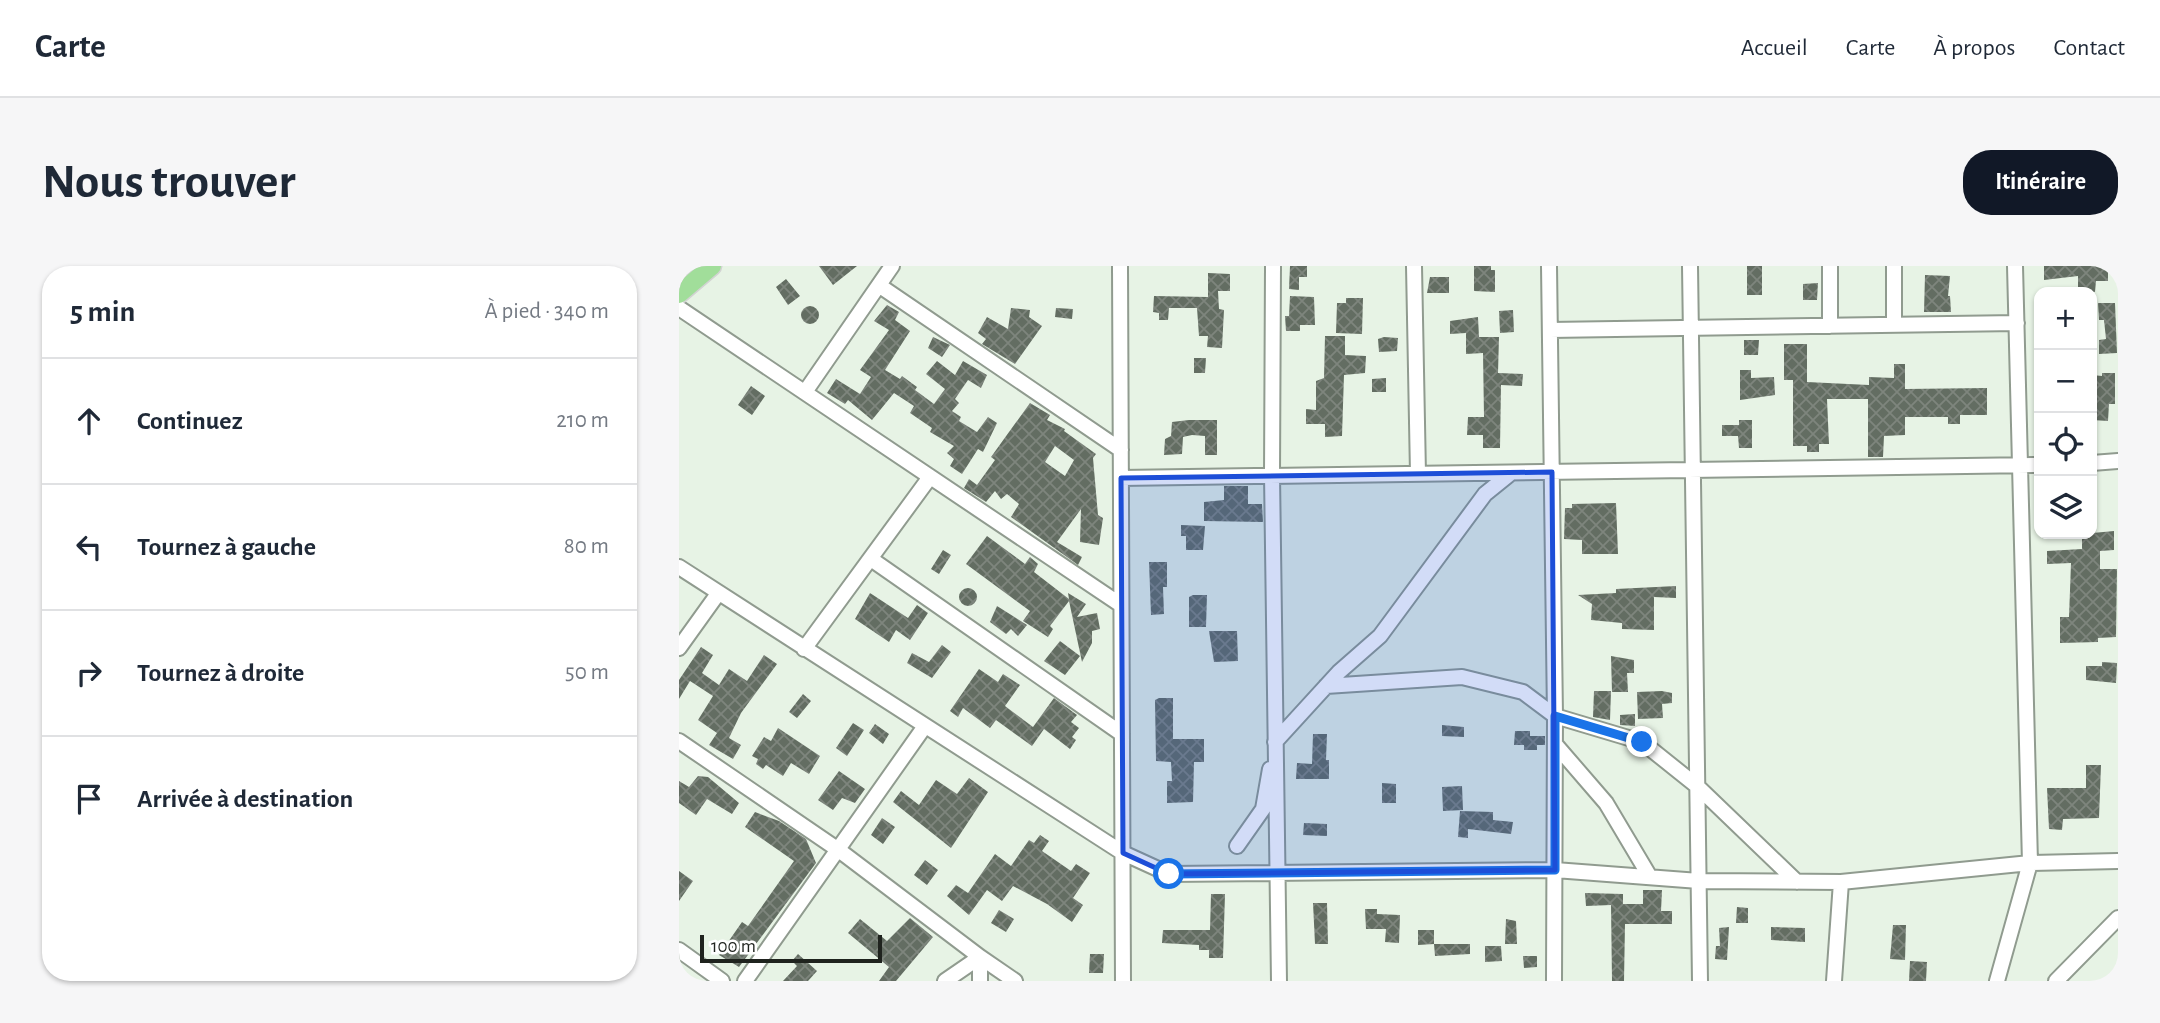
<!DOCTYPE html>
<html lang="fr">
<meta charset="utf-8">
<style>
body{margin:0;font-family:"Alegreya Sans",sans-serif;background:#f6f6f7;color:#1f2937}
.controls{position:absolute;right:21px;top:21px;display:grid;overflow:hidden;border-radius:14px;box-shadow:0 2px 5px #0004}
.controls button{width:63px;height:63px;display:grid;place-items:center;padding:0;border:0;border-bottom:2px solid #e0e1e3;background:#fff;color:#1f2937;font:35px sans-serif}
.scale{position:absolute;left:21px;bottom:18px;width:182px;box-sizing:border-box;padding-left:7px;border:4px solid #1f231e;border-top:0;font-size:19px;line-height:24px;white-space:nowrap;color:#1f231e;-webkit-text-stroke:5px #fff;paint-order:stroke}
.stop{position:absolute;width:21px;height:21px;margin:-16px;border:5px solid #1a73e8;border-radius:50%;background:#fff}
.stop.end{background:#1a73e8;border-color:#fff;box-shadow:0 2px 7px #0008}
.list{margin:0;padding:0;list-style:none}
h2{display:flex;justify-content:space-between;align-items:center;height:91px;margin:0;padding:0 28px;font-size:30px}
h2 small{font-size:23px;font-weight:400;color:#747a83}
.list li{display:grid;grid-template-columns:46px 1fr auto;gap:21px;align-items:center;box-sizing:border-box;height:126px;padding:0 28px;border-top:2px solid #e0e1e3}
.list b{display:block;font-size:26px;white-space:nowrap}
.list em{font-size:23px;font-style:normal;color:#747a83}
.icon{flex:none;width:38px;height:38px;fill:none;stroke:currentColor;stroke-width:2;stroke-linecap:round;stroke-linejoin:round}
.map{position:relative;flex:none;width:1439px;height:715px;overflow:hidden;border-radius:28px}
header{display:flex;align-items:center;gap:42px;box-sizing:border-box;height:98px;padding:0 35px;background:#fff;border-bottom:2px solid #e0e1e3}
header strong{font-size:33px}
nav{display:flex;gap:38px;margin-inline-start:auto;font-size:24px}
.intro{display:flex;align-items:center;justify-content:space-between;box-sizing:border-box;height:168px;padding:0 42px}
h1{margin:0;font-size:49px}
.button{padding:18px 32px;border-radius:28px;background:#111827;color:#fff;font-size:24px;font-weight:700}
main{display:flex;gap:42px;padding:0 42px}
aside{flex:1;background:#fff;border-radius:28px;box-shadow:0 2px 5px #0004}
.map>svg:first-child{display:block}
.building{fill:url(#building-cross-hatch);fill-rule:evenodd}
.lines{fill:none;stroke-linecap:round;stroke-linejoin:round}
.minor-casing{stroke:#909b8f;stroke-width:18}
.major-casing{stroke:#d2d3d2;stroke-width:21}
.minor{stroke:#fff;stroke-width:14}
.major{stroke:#a1de9a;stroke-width:18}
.route{stroke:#1a73e8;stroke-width:9}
.marked{fill:#1d4ed8;fill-opacity:0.2;stroke:#1d4ed8;stroke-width:5;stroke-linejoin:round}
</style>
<header>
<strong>Carte</strong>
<nav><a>Accueil</a><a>Carte</a><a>À propos</a><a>Contact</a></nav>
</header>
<div class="intro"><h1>Nous trouver</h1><a class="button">Itinéraire</a></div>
<main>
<aside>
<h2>5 min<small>À pied · 340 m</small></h2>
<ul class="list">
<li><svg class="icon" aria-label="ahead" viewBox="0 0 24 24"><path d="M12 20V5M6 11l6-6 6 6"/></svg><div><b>Continuez</b></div><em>210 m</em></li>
<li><svg class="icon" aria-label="left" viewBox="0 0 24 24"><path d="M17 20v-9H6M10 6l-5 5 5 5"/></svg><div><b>Tournez à gauche</b></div><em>80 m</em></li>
<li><svg class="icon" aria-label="right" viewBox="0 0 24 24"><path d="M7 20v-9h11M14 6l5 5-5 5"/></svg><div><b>Tournez à droite</b></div><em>50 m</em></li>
<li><svg class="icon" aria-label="arrive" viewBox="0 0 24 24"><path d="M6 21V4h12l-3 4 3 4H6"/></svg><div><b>Arrivée à destination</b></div></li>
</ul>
</aside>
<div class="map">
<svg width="1439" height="715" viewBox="0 0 1439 715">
<defs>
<pattern id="building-cross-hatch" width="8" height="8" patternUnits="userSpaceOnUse" patternTransform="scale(1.75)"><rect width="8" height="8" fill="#636d62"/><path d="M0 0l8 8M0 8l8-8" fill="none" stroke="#7e857d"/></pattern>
</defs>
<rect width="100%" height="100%" fill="#e7f3e5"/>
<path class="building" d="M 140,0 L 178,0 L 154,19 Z
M 611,0 L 628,0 L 628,11 L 620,11 L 620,24 L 610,23 Z
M 795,0 L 812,0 L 812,4 L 816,4 L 816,26 L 795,25 Z
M 1068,0 L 1083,0 L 1083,29 L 1068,29 Z
M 1365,0 L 1429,0 L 1429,15 L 1417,15 L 1416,26 L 1399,26 L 1399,10 L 1365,14 Z
M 529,7 L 551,8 L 551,25 L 539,25 L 540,43 L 545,44 L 543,82 L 528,81 L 529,70 L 520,70 L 518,42 L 490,42 L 489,54 L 480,54 L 480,47 L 474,46 L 475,30 L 529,31 Z
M 1246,9 L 1271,10 L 1269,30 L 1271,30 L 1272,46 L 1245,46 Z
M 751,11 L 770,11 L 770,27 L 748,27 Z
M 107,13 L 121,30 L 109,39 L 97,21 Z
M 1139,17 L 1138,34 L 1124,34 L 1124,18 Z
M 611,30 L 635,31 L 636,59 L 621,59 L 621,65 L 607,65 L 606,50 L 610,50 Z
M 667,32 L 684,32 L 683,68 L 657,67 L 658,37 L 667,37 Z
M 1419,37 L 1436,37 L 1438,87 L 1420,88 L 1420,74 L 1427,73 L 1425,54 L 1420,54 Z
M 208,39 L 220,46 L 216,54 L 231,65 L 206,104 L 221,113 L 223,110 L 238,121 L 236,124 L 255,138 L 266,123 L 247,108 L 258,95 L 276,109 L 284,95 L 308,109 L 302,122 L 289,114 L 276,133 L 280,137 L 273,145 L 282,151 L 280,155 L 298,166 L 309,151 L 318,157 L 304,186 L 299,183 L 283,208 L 271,200 L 275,193 L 268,187 L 275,180 L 251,166 L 253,162 L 231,147 L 235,140 L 215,127 L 193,154 L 169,134 L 166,138 L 148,127 L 157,113 L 181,128 L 192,111 L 181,104 L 210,64 L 195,55 Z
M122 49a9 9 0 1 1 18 0a9 9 0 1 1-18 0Z
M 332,42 L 351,44 L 350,51 L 363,60 L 336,98 L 303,78 L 307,73 L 299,67 L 308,51 L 329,63 Z
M 377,42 L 394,43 L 393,53 L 376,51 Z
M 834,44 L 835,66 L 821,67 L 820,45 Z
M 799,51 L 800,71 L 820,71 L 819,107 L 844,108 L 843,120 L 822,119 L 821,182 L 804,182 L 804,169 L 788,169 L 789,151 L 805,151 L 804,87 L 787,88 L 787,67 L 771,68 L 771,55 Z
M 646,70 L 666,70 L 666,89 L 687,90 L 686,107 L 665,109 L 663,170 L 646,171 L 646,158 L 627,158 L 627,143 L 637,144 L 637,115 L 645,112 Z
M 254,71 L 271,79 L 263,91 L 249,82 Z
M 705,71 L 719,72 L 718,85 L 700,86 L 699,73 Z
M 1065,74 L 1080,74 L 1079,89 L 1065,89 Z
M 1105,78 L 1128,78 L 1128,116 L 1190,119 L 1190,111 L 1215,112 L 1215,98 L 1226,98 L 1226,123 L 1308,122 L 1308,149 L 1281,149 L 1281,158 L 1269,158 L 1269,151 L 1226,151 L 1226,169 L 1205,170 L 1204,191 L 1189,191 L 1189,133 L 1148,133 L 1150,178 L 1140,178 L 1140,186 L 1128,186 L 1128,180 L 1114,180 L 1114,114 L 1105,114 Z
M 515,92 L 527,92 L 526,107 L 515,107 Z
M 1061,104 L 1072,104 L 1072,112 L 1095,111 L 1096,129 L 1061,134 Z
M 1423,107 L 1436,107 L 1436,138 L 1430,138 L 1429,155 L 1413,154 L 1413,109 L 1423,110 Z
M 707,112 L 707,126 L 693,126 L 693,113 Z
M 72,120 L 86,130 L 73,149 L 59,139 Z
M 351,137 L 371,149 L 368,154 L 386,163 L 385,165 L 417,188 L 414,192 L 419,249 L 424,252 L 420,279 L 401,276 L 402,243 L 378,276 L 403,291 L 399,299 L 332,251 L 340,238 L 328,228 L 322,233 L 316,225 L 307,236 L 285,222 L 290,213 L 298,219 L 316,194 L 312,191 ZM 376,180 L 395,194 L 386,210 L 366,196 Z
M 510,154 L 538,154 L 538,189 L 526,189 L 526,170 L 513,169 L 504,171 L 503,188 L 485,189 L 486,173 L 492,170 L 493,156 Z
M 1060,154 L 1073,154 L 1073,182 L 1060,182 L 1059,170 L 1043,170 L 1043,159 L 1060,159 Z
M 545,220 L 569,220 L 569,238 L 583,238 L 584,256 L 525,255 L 525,236 L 545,234 Z
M 937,237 L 939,288 L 903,288 L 903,274 L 885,273 L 886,242 L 893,242 L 893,238 Z
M 502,259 L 526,260 L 524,284 L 507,284 L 507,270 L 502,270 Z
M 1435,265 L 1435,284 L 1421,285 L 1421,303 L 1438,303 L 1437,371 L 1419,372 L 1419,376 L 1381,377 L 1381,351 L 1390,351 L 1392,297 L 1368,298 L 1368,285 L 1403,283 L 1403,268 Z
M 308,270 L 346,298 L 351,291 L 359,298 L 355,306 L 390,333 L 389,327 L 407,338 L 398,351 L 418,347 L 421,363 L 413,365 L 413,377 L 403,396 L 390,335 L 371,360 L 374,363 L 369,371 L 344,355 L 351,345 L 287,298 Z
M 264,284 L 272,289 L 260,308 L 252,303 Z
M 470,296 L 488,296 L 488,321 L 484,321 L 485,348 L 472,349 Z
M 997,320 L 997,332 L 975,331 L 975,364 L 943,363 L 943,357 L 912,354 L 913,338 L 899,329 L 937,327 L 937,323 Z
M280 331a9 9 0 1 1 18 0a9 9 0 1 1-18 0Z
M 191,327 L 229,352 L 238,339 L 249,347 L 231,374 L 217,364 L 210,376 L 176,353 Z
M 514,329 L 528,329 L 527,361 L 510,361 L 510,331 Z
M 318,340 L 348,359 L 339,370 L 332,363 L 327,368 L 311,356 Z
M 530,365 L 558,365 L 559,395 L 535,396 Z
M 381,375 L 401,390 L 386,409 L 365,395 Z
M 263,379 L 272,386 L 253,412 L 228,397 L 233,387 L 250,396 Z
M 22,381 L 34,389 L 23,407 L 40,419 L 50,403 L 68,415 L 85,389 L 98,398 L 62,447 L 50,472 L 62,479 L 54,493 L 30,479 L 38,467 L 19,454 L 34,430 L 11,415 L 0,433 L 0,414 Z
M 932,390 L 955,394 L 955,407 L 948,407 L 949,426 L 933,426 Z
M 1423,396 L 1438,397 L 1437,417 L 1407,414 L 1407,400 L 1423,400 Z
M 300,403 L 319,416 L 324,408 L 341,419 L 326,440 L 354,461 L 375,432 L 398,449 L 392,456 L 400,462 L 393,471 L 397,474 L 391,483 L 365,463 L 353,480 L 317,454 L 311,462 L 284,442 L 279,451 L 271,445 Z
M 915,425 L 932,425 L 931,454 L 914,451 Z
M 983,425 L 993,427 L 993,437 L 983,438 L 984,452 L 959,453 L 958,426 Z
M 124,428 L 132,435 L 118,452 L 110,446 Z
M 480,432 L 494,432 L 494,473 L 525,473 L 525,496 L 515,496 L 514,536 L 488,537 L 488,515 L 493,515 L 492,496 L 477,495 L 476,434 Z
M 956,448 L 956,460 L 941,459 L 941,449 Z
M 174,457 L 185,464 L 168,490 L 157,482 Z
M 196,458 L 210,468 L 204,478 L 190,467 Z
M 763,459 L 785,461 L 785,471 L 763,470 Z
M 99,462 L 141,490 L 130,508 L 112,497 L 104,510 L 87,499 L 84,503 L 77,498 L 79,493 L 73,490 L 85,471 L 92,475 Z
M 836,465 L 851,465 L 851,470 L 866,470 L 866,479 L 858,479 L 858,484 L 845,484 L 845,479 L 835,479 Z
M 634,468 L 648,468 L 647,494 L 650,494 L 650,513 L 617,513 L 618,497 L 633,498 Z
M 1407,499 L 1422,499 L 1420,552 L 1384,553 L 1383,564 L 1370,563 L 1368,522 L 1407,522 Z
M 160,505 L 186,523 L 176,537 L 163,532 L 154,544 L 139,534 Z
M 19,510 L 29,511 L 60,537 L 53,548 L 28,533 L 17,549 L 0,537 L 0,515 L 10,521 Z
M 290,512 L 309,526 L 272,582 L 214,536 L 222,525 L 240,539 L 257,514 L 278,528 Z
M 703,517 L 717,518 L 717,537 L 703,537 Z
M 783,520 L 784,544 L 764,545 L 763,521 Z
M 781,545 L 814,546 L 814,554 L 834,556 L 832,568 L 789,563 L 789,572 L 779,571 Z
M 76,546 L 100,555 L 127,573 L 137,597 L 60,701 L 40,689 L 63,656 L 69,660 L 115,595 L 66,561 Z
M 203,552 L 216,561 L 204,578 L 192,569 Z
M 625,557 L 648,558 L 648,570 L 624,569 Z
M 361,569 L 370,575 L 363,585 L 392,605 L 397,598 L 411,607 L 394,632 L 404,639 L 393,656 L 368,638 L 334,620 L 323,635 L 308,624 L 290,649 L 268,630 L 277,619 L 289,627 L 316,588 L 332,600 L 350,574 L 355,577 Z
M 246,594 L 259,604 L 248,619 L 235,609 Z
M 0,605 L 14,615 L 0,635 Z
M 964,624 L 983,624 L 982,645 L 993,645 L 993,658 L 946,658 L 945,715 L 933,715 L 932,639 L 907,640 L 906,627 L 944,628 L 944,638 L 964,638 Z
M 532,628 L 546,628 L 544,692 L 530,692 L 530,684 L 520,684 L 520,679 L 483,677 L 484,664 L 531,664 Z
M 634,637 L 648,637 L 649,678 L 636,678 Z
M 1058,641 L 1069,642 L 1069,657 L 1057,657 Z
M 686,643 L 698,643 L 698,648 L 721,649 L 720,677 L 706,676 L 707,663 L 687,663 Z
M 320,644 L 335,653 L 327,666 L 312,657 Z
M 231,652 L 254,671 L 217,715 L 200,715 L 210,701 L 169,667 L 181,653 L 208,675 Z
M 827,653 L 837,655 L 838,678 L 826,678 Z
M 1214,659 L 1227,659 L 1226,694 L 1211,693 Z
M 1050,661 L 1048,694 L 1036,693 L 1037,680 L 1041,680 L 1040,662 Z
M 1092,661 L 1126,662 L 1126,676 L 1092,674 Z
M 739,664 L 755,664 L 755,678 L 739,679 Z
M 755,678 L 791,678 L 791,688 L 756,690 Z
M 806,680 L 822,680 L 823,695 L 806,696 Z
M 119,688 L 138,705 L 129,715 L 104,715 L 118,700 L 113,695 Z
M 411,688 L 425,688 L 424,707 L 410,707 Z
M 844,690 L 858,690 L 858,701 L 845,702 Z
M 1231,695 L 1248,696 L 1247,715 L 1230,715 Z"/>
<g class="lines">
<g class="minor-casing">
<path id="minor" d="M 441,0 L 444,715
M 594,0 L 593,209 L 600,715
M 735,0 L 739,208
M 870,0 L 876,450 L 875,715
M 1011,0 L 1021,715
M 1215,0 L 1215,59
M 201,20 L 442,184
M 0,42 L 442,339
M 1151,60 L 1151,0
M 871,64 L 1338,57
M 126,126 L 213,0
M 1413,197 L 1439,195
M 442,212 L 1360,199
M 192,293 L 443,468
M 0,301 L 444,587 L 490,608 L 876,604 L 1020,615 L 1162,616 L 1351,597 L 1439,595
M 0,382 L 38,329
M 125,383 L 251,211
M 647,420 L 783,411 L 844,426 L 876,450 L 963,476 L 1018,520 L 1118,616
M 0,475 L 161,585 L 301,691 L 301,715
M 596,476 L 660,406 L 701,370 L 806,228 L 832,207
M 876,478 L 927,537 L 971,611
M 558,580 L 584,543 L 591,503
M 0,684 L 43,715
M 66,715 L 246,460
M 266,715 L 301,691 L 336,715
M 1155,715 L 1162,616
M 1318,715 L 1351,597 L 1336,0
M 1377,715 L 1439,652"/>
</g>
<g class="major-casing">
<path id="major" d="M 0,28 L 33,0"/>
</g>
<use href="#minor" class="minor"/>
<use href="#major" class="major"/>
</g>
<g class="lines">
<path class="route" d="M 490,608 L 876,604 L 876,450 L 963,476"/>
</g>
<path class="marked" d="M 873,206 L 876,604 L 490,608 L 444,587 L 442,212 Z"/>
</svg>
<div class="controls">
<button>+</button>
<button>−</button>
<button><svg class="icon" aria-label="locate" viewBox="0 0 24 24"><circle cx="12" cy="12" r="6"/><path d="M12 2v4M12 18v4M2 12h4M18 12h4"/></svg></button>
<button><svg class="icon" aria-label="layers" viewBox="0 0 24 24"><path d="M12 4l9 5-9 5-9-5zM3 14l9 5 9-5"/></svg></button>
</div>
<div class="scale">100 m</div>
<div class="stop" style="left:490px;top:608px"></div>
<div class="stop end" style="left:963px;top:476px"></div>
</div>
</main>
